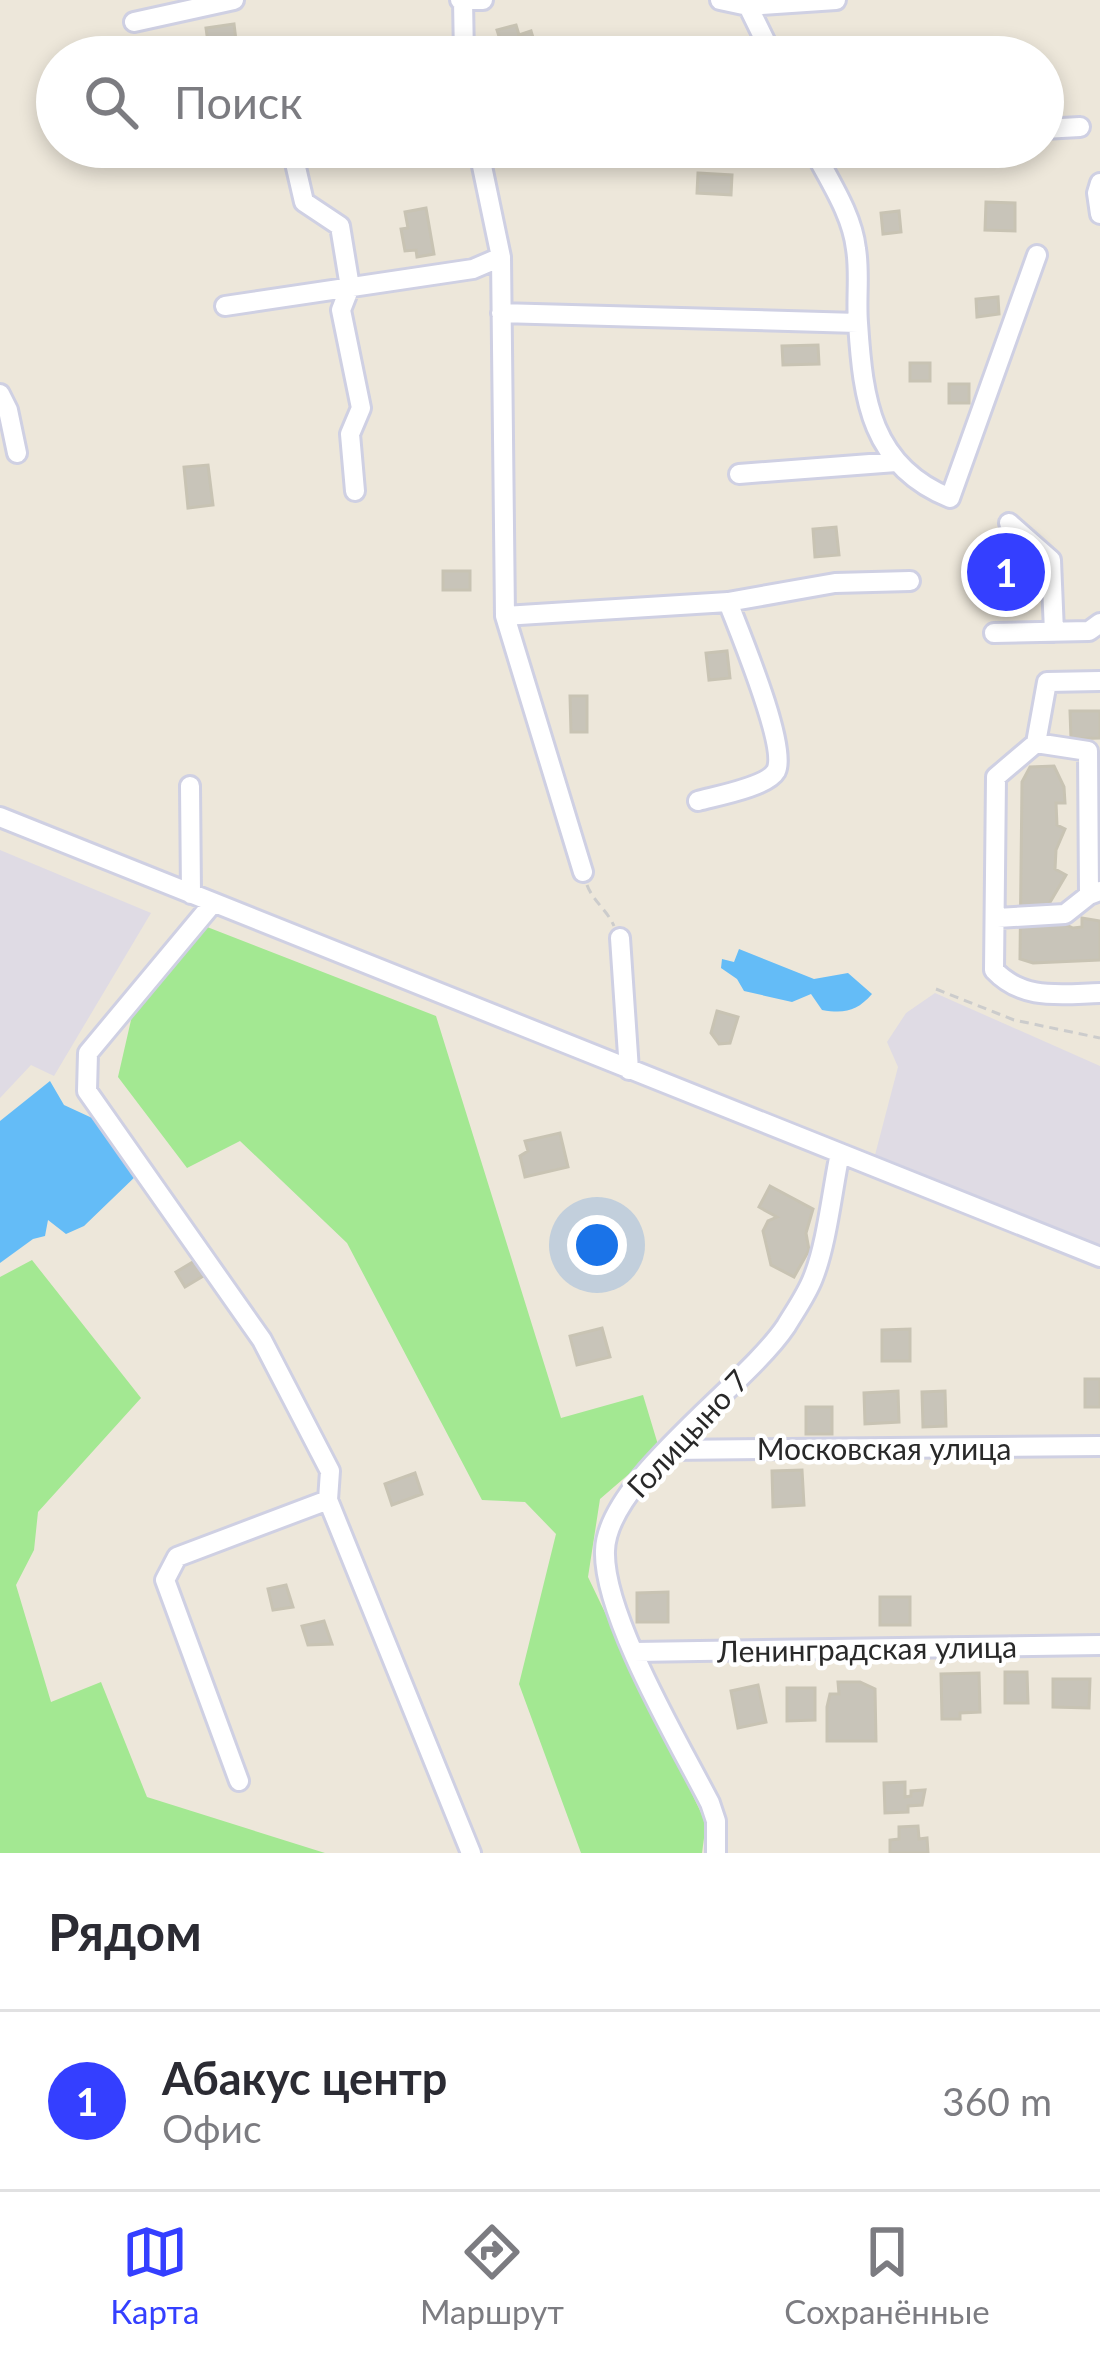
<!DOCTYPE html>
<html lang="ru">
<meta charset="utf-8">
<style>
body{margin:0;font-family:Lato,sans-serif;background:#f2f2f3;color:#2b2b33}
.you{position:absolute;left:597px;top:1245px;width:42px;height:42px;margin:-30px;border:9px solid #fff;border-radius:50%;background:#1a73e8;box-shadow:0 0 0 18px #1a73e833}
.badge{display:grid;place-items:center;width:78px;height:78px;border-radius:50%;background:#343fff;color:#fff;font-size:39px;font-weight:700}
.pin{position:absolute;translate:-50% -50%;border:6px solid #fff;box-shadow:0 3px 12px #0006}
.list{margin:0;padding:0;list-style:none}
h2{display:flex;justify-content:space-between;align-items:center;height:156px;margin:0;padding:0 48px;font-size:51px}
h2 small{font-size:39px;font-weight:400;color:#7c7c81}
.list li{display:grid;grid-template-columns:78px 1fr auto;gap:36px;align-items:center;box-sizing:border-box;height:180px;padding:0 48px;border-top:3px solid #e1e1e2}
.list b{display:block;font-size:45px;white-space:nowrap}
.list p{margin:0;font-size:39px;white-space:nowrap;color:#7c7c81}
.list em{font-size:39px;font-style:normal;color:#7c7c81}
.icon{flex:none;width:66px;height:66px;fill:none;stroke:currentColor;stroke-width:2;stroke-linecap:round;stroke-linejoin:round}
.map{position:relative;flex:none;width:1100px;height:1853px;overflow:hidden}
.search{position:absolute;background:#fff;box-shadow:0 6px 18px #0003;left:36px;right:36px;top:36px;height:132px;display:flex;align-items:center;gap:30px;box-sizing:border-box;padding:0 42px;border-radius:66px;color:#7c7c81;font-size:45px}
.sheet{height:336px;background:#fff}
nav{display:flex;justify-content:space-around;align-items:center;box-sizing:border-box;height:168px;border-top:3px solid #e1e1e2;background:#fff;font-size:33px;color:#7c7c81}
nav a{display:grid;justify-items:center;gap:6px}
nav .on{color:#343fff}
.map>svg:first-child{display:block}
.industrial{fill:#dfdbe4}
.green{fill:#a3e892}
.water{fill:#64bcf7}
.building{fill:#c8c4b9;stroke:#c8c3b3;stroke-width:3}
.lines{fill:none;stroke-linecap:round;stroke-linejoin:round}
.minor-casing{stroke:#cfd0e3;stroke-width:24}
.path{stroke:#ccc;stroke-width:3;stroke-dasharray:9 6;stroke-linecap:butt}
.minor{stroke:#fff;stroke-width:18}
.labels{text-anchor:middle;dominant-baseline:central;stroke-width:9;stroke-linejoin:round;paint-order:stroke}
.street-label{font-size:30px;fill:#292929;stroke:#fff}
</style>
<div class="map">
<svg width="1100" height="1853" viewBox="0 0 1100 1853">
<rect width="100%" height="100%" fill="#ede7da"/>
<path class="industrial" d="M 0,850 L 151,913 L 54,1076 L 31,1065 L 0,1098 Z
M 935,993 L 1100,1066 L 1100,1245 L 875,1155 L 898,1067 L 887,1042 L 906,1013 Z"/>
<path class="green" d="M 202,925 L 436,1016 L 561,1418 L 643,1395 L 659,1448 L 600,1499 L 588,1577 L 706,1823 L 702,1853 L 581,1853 L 519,1684 L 556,1534 L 525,1502 L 482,1500 L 347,1243 L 240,1141 L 187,1168 L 118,1077 L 134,1007 Z
M 32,1260 L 141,1398 L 38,1512 L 34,1550 L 16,1585 L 51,1702 L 101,1682 L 147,1797 L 325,1853 L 0,1853 L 0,1277 Z"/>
<path class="water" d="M 739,949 L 814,979 L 848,973 L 872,994 C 857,1011 845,1014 822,1010 L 811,994 L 792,1002 L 744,991 L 737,979 L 721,968 L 722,959 L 734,962 Z
M 50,1081 L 64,1105 L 103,1123 L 139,1173 L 84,1226 L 66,1234 L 48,1220 L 45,1236 L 33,1239 L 0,1263 L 0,1121 Z"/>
<path class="building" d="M 234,24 L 238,57 L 210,57 L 206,28 Z
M 516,25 L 519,35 L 531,31 L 538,54 L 522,57 L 520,50 L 505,55 L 497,30 Z
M 698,173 L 732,175 L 731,195 L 697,193 Z
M 986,202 L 1015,203 L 1015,231 L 985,230 Z
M 426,208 L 434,254 L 417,257 L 416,250 L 405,251 L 401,229 L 408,228 L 405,212 Z
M 899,211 L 901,232 L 883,234 L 881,213 Z
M 998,297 L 999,314 L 977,317 L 976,299 Z
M 818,345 L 819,364 L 783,365 L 782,346 Z
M 910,363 L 930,363 L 930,381 L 910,381 Z
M 949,384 L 969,384 L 969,403 L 949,403 Z
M 208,465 L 213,505 L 188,508 L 184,467 Z
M 836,527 L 839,555 L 815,557 L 813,529 Z
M 993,549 L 1024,549 L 1024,611 L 993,611 Z
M 443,571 L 470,571 L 470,590 L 443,590 Z
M 727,651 L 730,678 L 709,680 L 706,653 Z
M 570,696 L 587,696 L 587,732 L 571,732 Z
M 1070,711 L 1100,711 L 1100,738 L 1071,739 Z
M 1054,766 L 1064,787 L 1065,803 L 1056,803 L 1057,825 L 1065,829 L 1056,850 L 1055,869 L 1066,875 L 1049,904 L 1049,917 L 1073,928 L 1082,927 L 1082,918 L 1100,921 L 1100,960 L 1033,963 L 1020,959 L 1022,782 L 1030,767 Z
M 717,1011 L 738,1017 L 730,1043 L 719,1044 L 711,1033 Z
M 560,1133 L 568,1167 L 525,1177 L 520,1156 L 528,1151 L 525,1141 Z
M 770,1186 L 813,1209 L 806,1233 L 809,1250 L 794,1277 L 771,1265 L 763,1231 L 768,1221 L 777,1217 L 759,1207 Z
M 196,1260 L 205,1275 L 185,1287 L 176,1272 Z
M 602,1328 L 610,1357 L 577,1365 L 570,1336 Z
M 910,1329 L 910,1361 L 882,1361 L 882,1330 Z
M 1085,1379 L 1100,1379 L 1100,1407 L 1085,1407 Z
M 898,1391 L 899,1422 L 865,1424 L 864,1393 Z
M 945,1391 L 946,1426 L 923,1427 L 922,1392 Z
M 806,1407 L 832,1407 L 832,1434 L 806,1434 Z
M 802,1470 L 804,1505 L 773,1507 L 772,1471 Z
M 415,1473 L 422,1494 L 392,1505 L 385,1484 Z
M 286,1585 L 293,1607 L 273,1610 L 268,1589 Z
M 668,1592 L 668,1622 L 637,1622 L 637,1593 Z
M 880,1597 L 910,1597 L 910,1625 L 880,1625 Z
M 324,1621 L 332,1644 L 308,1645 L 302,1626 Z
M 1005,1672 L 1027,1672 L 1028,1703 L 1005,1703 Z
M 979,1673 L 980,1712 L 960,1713 L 960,1719 L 942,1719 L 941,1674 Z
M 1053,1679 L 1090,1679 L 1089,1708 L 1053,1707 Z
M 838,1682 L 860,1682 L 875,1689 L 876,1741 L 827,1741 L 827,1707 L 830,1694 L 839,1694 Z
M 758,1685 L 766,1722 L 738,1728 L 731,1691 Z
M 787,1688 L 815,1688 L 815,1720 L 787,1721 Z
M 905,1782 L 905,1797 L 911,1796 L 911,1791 L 925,1790 L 922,1805 L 908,1806 L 908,1812 L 885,1813 L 884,1783 Z
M 918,1826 L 919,1839 L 927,1838 L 928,1853 L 890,1853 L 890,1840 L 899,1839 L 899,1827 Z"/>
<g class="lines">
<g class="minor-casing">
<path id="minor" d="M 460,0 L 483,0
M 463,0 L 464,57
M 720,0 L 748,6 L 836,0
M 748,6 L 773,57
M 134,22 L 234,0
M 1043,129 L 1080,127
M 478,147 L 501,257 L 505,616 L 583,872
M 812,147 C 828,179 852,213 856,249 C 860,273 856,298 858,323 C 863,400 871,466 950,498 L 1037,255
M 292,150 L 304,202 L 340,226 L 350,287 L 341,310 L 361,408 L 350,434 L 355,491
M 1100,183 L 1097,193 L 1100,214
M 225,306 L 473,269 L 501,257
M 501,313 L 858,323
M 0,394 L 8,410 L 17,453
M 739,474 L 896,462
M 1009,523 L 1051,560 L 1054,632
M 505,616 L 728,602 L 835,583 L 910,581
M 994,633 L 1089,631 L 1100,623
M 1036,743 L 1047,682 L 1100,681
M 190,786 L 191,894
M 698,801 C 716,796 767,787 776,771 C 788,747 739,631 728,602
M 0,817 L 1100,1257
M 1100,891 L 1089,895 L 1088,751 L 1036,743 L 996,777 L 994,970 C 1023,1001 1060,994 1100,993
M 213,903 L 88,1053 L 87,1091 L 262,1340 L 330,1471 L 328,1500 L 471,1853
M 997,918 L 1065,914 L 1089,895
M 620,938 L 629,1070
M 668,1450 L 1100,1446
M 634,1652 L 1100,1645
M 239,1781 L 165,1580 L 177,1557 L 328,1500
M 716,1853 L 716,1821 L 710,1803 C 679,1743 603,1615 605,1551 C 606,1481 746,1386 786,1326 C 795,1311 807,1294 813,1278 C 827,1243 832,1191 840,1153"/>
</g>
<path class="path" d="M 587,885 C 593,901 607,910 614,926
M 936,989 L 1014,1020 L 1100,1038"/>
<use href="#minor" class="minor"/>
</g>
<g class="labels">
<g class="street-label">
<text transform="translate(687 1433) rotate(-47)">Голицыно 7</text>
<text x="884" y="1448">Московская улица</text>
<text transform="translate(867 1648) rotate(-1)">Ленинградская улица</text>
</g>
</g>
</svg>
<div class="you"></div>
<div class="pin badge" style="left:1006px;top:572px">1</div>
<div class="search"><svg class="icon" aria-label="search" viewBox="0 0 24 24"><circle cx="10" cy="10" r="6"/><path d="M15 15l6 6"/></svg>Поиск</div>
</div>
<section class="sheet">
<h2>Рядом<small></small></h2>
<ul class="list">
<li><span class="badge">1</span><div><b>Абакус центр</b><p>Офис</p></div><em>360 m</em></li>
</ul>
</section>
<nav>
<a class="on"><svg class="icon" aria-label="map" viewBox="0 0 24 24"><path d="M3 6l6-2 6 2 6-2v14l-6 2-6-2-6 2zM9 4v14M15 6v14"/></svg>Карта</a>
<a><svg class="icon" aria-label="directions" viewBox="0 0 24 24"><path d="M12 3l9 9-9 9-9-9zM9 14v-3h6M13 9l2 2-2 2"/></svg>Маршрут</a>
<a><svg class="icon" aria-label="saved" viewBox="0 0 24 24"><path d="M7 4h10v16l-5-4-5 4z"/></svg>Сохранённые</a>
</nav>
